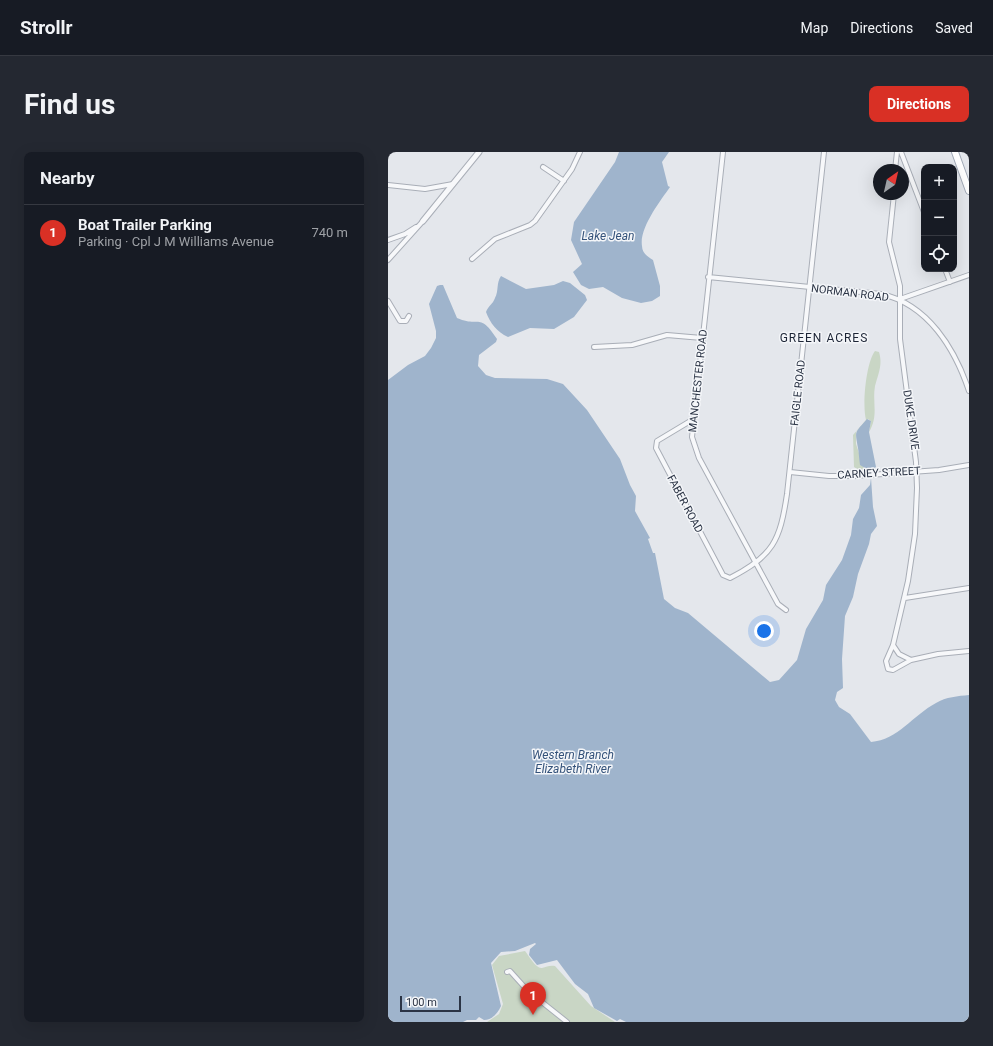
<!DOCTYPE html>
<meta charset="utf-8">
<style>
body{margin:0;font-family:Roboto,sans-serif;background:#242831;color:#f1f3f6}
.controls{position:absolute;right:12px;top:12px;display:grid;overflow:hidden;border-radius:8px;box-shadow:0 4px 16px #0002}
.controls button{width:36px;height:36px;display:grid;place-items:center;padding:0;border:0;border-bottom:1px solid #363941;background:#171b24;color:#f1f3f6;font:20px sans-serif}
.compass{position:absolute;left:485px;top:12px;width:36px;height:36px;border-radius:50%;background:#171b24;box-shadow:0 4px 16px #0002;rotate:34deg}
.scale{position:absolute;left:12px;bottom:10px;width:61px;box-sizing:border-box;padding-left:4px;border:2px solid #2b3445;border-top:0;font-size:11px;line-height:14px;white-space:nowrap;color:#2b3445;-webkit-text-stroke:3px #f4f6f9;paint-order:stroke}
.you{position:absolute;left:376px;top:479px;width:14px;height:14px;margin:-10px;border:3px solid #fff;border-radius:50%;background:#1a73e8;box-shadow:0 0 0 6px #1a73e833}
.badge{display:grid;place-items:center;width:26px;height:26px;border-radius:50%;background:#d93025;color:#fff;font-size:13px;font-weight:700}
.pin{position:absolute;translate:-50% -33px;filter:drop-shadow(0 1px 2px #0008)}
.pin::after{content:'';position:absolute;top:21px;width:14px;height:12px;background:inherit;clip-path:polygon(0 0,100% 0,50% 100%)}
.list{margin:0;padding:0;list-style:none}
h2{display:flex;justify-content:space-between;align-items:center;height:52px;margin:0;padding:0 16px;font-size:17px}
h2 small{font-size:13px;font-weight:400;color:#9ea1a6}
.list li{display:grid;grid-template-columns:26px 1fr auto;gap:12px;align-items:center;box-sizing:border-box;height:56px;padding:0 16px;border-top:1px solid #363941}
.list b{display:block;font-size:15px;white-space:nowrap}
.list p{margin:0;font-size:13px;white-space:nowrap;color:#9ea1a6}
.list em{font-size:13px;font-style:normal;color:#9ea1a6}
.icon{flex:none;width:22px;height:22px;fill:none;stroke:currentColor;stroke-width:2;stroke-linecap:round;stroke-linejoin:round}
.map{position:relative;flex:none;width:581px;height:870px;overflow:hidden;border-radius:8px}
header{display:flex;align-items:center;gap:24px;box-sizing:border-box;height:56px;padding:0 20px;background:#171b24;border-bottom:1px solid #363941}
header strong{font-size:19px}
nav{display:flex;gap:22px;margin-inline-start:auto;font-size:14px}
.intro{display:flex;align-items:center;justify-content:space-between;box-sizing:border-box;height:96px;padding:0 24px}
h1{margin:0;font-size:28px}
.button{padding:10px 18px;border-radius:8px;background:#d93025;color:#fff;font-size:14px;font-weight:700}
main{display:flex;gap:24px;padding:0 24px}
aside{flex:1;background:#171b24;border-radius:8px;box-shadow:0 4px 16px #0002}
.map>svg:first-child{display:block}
.green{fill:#c9d6c5}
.water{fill:#9fb4cc}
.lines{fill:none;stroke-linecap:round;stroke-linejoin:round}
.minor-casing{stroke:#a9aeb7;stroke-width:6}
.tertiary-casing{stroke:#a9aeb7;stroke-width:7}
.primary-casing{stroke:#a3abb8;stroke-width:8}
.minor{stroke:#f7f8fa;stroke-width:4}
.tertiary{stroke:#f7f8fa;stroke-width:5}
.primary{stroke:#fff;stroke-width:6}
.labels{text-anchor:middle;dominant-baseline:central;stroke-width:3;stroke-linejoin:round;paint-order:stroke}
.street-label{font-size:11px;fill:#2b3445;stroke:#f4f6f9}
.water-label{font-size:12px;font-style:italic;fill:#34527a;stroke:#f4f6f9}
.neighbourhood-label{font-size:12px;letter-spacing:1px;fill:#1d2536;stroke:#f4f6f9}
</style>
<header>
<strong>Strollr</strong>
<nav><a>Map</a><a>Directions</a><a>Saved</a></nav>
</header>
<div class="intro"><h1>Find us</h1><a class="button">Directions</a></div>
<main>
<aside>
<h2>Nearby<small></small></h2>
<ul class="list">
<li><span class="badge">1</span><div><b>Boat Trailer Parking</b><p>Parking · Cpl J M Williams Avenue</p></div><em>740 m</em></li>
</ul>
</aside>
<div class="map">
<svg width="581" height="870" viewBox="0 0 581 870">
<rect width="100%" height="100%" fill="#e4e7ec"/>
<path class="green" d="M 487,199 L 491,200 C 495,213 490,222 487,234 C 484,251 491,263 481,280 L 483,269 L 480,267 L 468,280 L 468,292 L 476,316 L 482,319 L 474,320 L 466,315 L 465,283 L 478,268 C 474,253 478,211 487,199 Z
M 137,799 C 141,804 148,817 154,816 C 159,815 161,813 167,814 L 203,854 L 227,870 L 99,870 L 111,862 L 115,852 L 104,813 L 111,804 Z"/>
<path class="water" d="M 231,0 L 281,0 L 274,10 L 280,34 L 282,35 C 273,48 251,76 254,94 C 254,101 260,105 265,108 L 272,134 L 272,144 L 264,149 L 253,151 L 234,146 L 215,135 L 201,137 L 193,133 L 185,120 L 194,112 L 183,88 L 186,70 L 227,10 Z
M 113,124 L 138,137 L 166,133 L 175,129 L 182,131 L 197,143 L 199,148 L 186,165 L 166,177 L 142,176 L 120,185 C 109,180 102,171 98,160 C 100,154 105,152 107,146 C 111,139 108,131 113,124 Z
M 52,133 L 55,133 L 69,166 C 91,176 91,159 109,187 L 108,190 L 91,203 L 90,214 L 98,223 L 107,226 L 159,227 L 175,232 L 199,258 L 232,307 L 242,333 L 248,344 L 247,359 L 262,386 L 260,387 L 265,401 L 267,401 L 276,447 L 287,456 L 300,461 L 382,530 L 391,528 L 409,508 L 418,477 L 435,448 L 438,433 L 454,408 L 463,383 L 465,367 L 471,356 L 473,343 L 482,333 L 483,326 L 485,355 L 489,374 L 483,382 L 481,392 L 470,422 L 465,445 L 457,464 L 454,507 L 455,536 L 449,540 L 447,548 L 451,555 L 462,562 L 483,590 C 510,588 525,563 548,551 C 558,545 570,544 581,543 L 581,870 L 238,870 L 232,867 L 229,869 L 206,856 L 200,842 L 187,832 L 169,808 L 149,813 L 141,803 L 142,797 L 148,792 L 147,791 L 127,799 L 113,800 L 103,811 L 113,854 C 110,861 104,868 96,868 L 91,865 L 88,868 L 79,868 L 75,870 L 0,870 L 0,228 L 20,213 L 37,204 L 43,196 L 48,186 L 48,179 L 41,152 L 49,134 Z
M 479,267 L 483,269 L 481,280 L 488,315 L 482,319 L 472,313 C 471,307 471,301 470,296 C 467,278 466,282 479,267 Z"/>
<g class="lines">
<g class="minor-casing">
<path id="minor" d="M 335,0 L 304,285 L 311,306 L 390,452 L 398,458
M 513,0 L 536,60
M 155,15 L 176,29
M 507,18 L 509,0
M 0,33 L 37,37 L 65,32
M 506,42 L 501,90 L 512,134 L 512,187 L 528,310 L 529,336 L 527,382 L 520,429 L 505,493 L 498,509 L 500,517 L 505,518 L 523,508
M 0,88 L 17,82 L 28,75
M 84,107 L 107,87 L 142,73 L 147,69 L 184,17 L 192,0
M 0,108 L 35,69
M 557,117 L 562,130
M 320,125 L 493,142 C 540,152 567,197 581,239
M 0,149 L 12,169 L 18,169 L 21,164
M 512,149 L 515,146 L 581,123
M 206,195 L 244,193 L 279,183 L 314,186
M 304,268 L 269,289 L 268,296 L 335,423 L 342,426 C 385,404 392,389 399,342 L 436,0
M 402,320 L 441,324 L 467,324 L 551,318 L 581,313
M 517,446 L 581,436
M 505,493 L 511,502 L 523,508 L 550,502 L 581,499
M 119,820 L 122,819 L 140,839 L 179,870"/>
</g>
<g class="tertiary-casing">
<path id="tertiary" d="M 35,69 L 91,0"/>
</g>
<g class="primary-casing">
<path id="primary" d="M 567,0 L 581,39"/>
</g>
<use href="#minor" class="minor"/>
<use href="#tertiary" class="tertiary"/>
<use href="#primary" class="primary"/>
</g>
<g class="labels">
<g class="street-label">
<text transform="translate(462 141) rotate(7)">NORMAN ROAD</text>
<text transform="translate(310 229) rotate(-84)">MANCHESTER ROAD</text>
<text transform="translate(410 241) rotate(-84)">FAIGLE ROAD</text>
<text transform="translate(523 268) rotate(82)">DUKE DRIVE</text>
<text transform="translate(491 321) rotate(-3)">CARNEY STREET</text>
<text transform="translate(297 352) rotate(62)">FABER ROAD</text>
</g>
<g class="water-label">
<text x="220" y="84">Lake Jean</text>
<text x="185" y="603">Western Branch<tspan x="185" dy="14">Elizabeth River</tspan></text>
</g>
<g class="neighbourhood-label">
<text x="436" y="186">GREEN ACRES</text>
</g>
</g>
</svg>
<div class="controls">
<button>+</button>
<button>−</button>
<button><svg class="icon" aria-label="locate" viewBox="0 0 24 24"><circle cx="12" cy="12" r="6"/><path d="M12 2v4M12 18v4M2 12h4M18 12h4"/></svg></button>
</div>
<svg class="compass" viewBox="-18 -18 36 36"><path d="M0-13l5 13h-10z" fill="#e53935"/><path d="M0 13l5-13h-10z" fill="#9ea1a6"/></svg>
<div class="scale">100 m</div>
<div class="you"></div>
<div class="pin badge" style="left:145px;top:863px">1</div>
</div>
</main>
